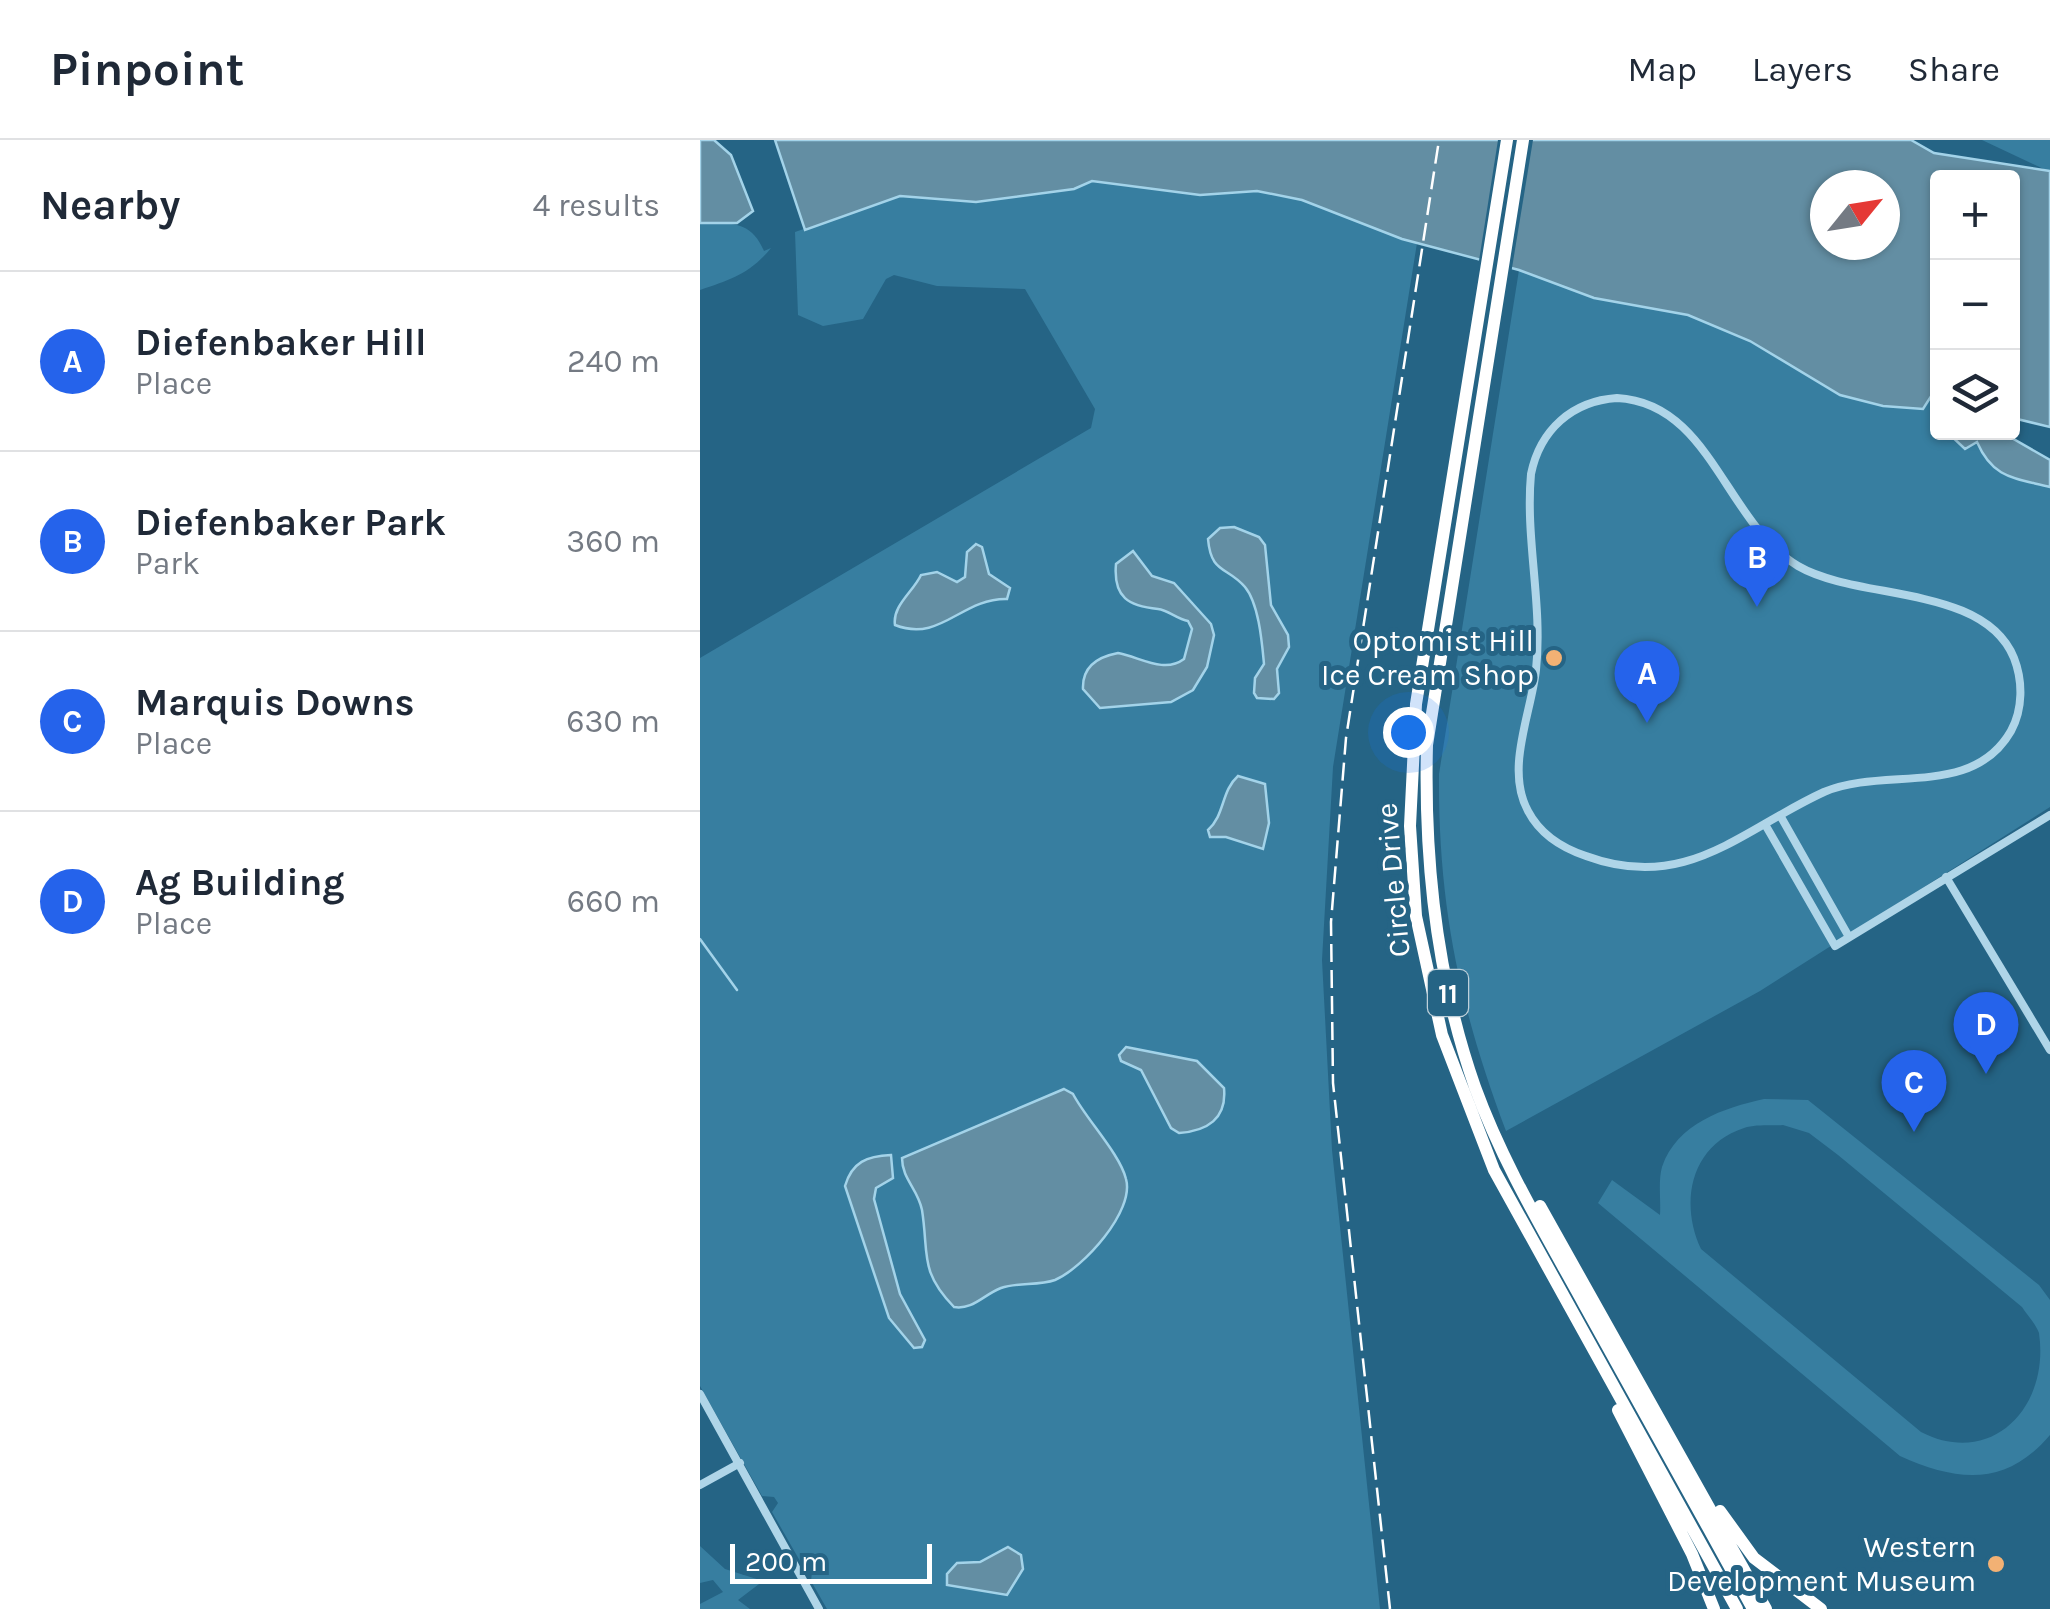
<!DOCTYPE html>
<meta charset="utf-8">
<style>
body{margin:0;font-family:Karla,sans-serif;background:#f6f6f7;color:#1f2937}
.controls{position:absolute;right:30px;top:30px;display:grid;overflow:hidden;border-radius:10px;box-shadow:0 2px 8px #0004}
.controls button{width:90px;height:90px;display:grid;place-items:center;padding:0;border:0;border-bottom:2px solid #e0e1e3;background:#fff;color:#1f2937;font:50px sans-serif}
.compass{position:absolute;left:1110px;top:30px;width:90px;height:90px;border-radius:50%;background:#fff;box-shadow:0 2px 8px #0004;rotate:60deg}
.scale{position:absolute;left:30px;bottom:25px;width:202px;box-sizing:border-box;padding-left:10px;border:5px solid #fff;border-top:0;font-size:28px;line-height:35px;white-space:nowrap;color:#fff;-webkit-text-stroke:8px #256485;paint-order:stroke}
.you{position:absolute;left:708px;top:592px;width:35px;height:35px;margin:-25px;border:8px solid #fff;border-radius:50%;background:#1a73e8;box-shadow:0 0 0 15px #1a73e833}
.badge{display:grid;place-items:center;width:65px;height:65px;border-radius:50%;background:#2563eb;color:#fff;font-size:32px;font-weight:700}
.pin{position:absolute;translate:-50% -82px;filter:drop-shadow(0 2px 5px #0008)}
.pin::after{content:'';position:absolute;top:52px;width:35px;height:30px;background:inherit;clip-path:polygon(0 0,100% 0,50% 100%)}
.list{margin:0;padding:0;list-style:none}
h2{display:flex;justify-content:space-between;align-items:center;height:130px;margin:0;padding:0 40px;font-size:42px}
h2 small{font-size:32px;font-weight:400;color:#747a83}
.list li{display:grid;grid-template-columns:65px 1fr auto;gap:30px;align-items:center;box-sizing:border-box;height:180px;padding:0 40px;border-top:2px solid #e0e1e3}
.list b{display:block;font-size:38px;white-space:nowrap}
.list p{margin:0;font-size:32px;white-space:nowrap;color:#747a83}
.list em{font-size:32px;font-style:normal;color:#747a83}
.icon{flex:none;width:55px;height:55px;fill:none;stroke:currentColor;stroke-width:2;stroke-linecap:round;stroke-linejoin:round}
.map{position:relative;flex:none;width:1350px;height:1469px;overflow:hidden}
header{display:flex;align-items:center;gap:60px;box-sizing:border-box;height:140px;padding:0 50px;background:#fff;border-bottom:2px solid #e0e1e3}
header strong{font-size:48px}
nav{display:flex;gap:55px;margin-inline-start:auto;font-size:35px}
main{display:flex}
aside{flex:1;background:#fff}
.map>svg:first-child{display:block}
.green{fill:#377ea0;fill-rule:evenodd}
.water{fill:#638ea3;stroke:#a3d3e9;stroke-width:2.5;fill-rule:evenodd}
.pier{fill:#256485}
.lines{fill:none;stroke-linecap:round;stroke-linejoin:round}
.stream{stroke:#a3d3e9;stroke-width:2.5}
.street{stroke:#afd5e8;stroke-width:8}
.highway{stroke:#fff;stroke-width:12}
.rail{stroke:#fff;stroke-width:2.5;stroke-dasharray:18 8;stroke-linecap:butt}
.poi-dot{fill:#f2b174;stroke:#256485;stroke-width:4}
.labels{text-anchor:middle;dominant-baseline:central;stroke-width:10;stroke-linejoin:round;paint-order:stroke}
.shield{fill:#256485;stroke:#bed0da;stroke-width:2.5}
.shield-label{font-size:28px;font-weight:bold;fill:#fff}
.poi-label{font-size:30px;fill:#fff;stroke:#256485;text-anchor:end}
.street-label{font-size:30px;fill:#fff;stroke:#256485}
</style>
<header>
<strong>Pinpoint</strong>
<nav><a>Map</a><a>Layers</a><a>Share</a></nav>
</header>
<main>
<aside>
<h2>Nearby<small>4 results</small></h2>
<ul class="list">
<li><span class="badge">A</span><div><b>Diefenbaker Hill</b><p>Place</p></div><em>240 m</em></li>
<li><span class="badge">B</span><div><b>Diefenbaker Park</b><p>Park</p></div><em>360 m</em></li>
<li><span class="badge">C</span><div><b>Marquis Downs</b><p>Place</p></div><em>630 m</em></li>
<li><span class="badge">D</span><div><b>Ag Building</b><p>Place</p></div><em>660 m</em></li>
</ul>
</aside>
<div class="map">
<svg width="1350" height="1469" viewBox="0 0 1350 1469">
<rect width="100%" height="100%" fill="#256485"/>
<path class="green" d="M 1282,0 L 1350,0 L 1350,32 Z
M 392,41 L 500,55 L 557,51 L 602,60 L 717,103 L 633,627 L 622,820 L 632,1010 L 680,1469 L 127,1469 L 111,1441 L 112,1432 L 100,1421 L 72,1372 L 78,1363 L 74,1357 L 62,1356 L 0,1246 L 0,518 L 391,288 L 395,269 L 325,149 L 237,146 L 194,135 L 186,139 L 163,179 L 123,186 L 98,175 L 95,92 L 200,56 L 276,62 L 373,49 Z
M 0,83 C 30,83 51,80 64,111 L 71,108 C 51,133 30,140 0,150 Z
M 819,130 L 894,158 L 988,175 L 1050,201 L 1140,255 L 1183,266 L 1223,269 L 1237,247 L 1230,275 L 1237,282 L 1238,292 L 1248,293 L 1265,308 L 1277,302 C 1293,339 1314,338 1350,347 L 1350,667 L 1060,851 L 806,991 C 760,869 738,766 739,634 Z
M 1064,959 L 1108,960 L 1339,1145 L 1350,1160 L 1350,1295 C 1306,1347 1258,1342 1200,1316 L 898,1063 L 912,1040 L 960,1075 C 961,1061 958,1041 962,1027 C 977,983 1024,968 1064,959 ZM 1083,985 L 1109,993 L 1138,1015 L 1322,1167 C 1327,1175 1336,1184 1339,1193 C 1350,1268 1291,1328 1221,1292 L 1001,1109 C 979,1062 991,1005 1044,988 C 1056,984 1071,986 1083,985 Z
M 0,1406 L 25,1429 L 63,1441 L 38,1460 L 50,1469 L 0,1469 L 0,1464 L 23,1452 L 13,1440 L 0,1443 Z"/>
<path class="water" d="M 0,0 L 14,0 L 31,15 L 53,71 L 37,83 L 0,83 Z
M 75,0 L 1211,0 L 1234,13 L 1350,31 L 1350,287 L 1313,278 L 1312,38 L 1238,38 L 1237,247 L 1223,269 L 1183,266 L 1140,255 L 1050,201 L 988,175 L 894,158 L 819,130 L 702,99 L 602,60 L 557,51 L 500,55 L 392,41 L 374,49 L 276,62 L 200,56 L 105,90 ZM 1125,45 L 1185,45 L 1185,105 L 1125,105 Z
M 1248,293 L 1303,293 L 1350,320 L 1350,347 C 1315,338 1293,339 1277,302 L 1265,309 Z
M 534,387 L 559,397 L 565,405 L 571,465 L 588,495 L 589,507 L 577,529 L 579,553 L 574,559 L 557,558 L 554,553 L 555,538 L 564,524 C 562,503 559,464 545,447 C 527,426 511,434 508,399 L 520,388 Z
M 276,404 L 282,407 L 289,434 L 310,448 L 307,459 C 261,458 241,503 195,485 C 192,466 213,452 221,435 L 237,432 L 257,442 L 265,437 L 267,412 Z
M 433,411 L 452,436 L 474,443 L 511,484 L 514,495 L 507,527 L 493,550 L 471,562 L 400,568 L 383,549 C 382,527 397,517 418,513 C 440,517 464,534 484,519 L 492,489 L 488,481 C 477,479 468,470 458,469 C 429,466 413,458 416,424 Z
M 538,636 L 565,644 L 569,683 L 563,709 L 526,697 L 510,697 L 508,690 C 525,675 521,651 538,636 Z
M 426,907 L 497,921 L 524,948 C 527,979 507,991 479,993 L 471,988 L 441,930 L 421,921 L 419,915 Z
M 364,949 L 373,954 C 386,979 420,1014 426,1039 C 435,1071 383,1128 355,1140 C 338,1146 318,1142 301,1148 C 283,1155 273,1170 254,1167 C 219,1131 229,1114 222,1070 C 218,1049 202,1039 202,1018 Z
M 191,1015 L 193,1038 L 176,1048 L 174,1059 L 200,1154 L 225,1200 L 222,1207 L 214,1208 L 189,1178 L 145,1046 C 152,1022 167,1016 191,1015 Z
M 308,1407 L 321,1415 L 323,1429 L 307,1455 L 247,1445 L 247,1434 L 257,1423 L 280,1422 Z"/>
<path class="pier" d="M 798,0 L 833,0 L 811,134 L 778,127 Z"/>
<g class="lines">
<path class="stream" d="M 0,799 L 37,850"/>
<path class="street" d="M 917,258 C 1011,263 1025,382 1098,426 C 1158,461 1284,444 1314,518 C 1323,541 1323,569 1311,591 C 1272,659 1185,626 1124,652 C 1041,690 986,753 886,716 C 862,708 840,694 828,671 C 805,629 831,574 836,530 C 843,464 825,399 831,334 C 840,290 872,261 917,258 Z
M 1081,677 L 1149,797
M 1066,686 L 1135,806 L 1350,675
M 1246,737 L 1350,910
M 0,1254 L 119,1469
M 0,1345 L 40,1323"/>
<path class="highway" d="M 807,0 L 716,564 L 710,686 L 716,776 L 742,895 L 794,1030 L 1037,1469
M 823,0 L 727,605 C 724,722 736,836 775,947 C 803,1024 845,1093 884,1164 C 940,1265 997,1367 1053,1469
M 840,1066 L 1066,1469
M 918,1270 L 992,1414 L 1014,1469
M 1020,1371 L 1054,1418 L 1121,1469"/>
<path class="rail" d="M 690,1469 L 633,943 L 631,782 L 646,598 L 739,0"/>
</g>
<g class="poi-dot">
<circle cx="854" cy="518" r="10"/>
<circle cx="1296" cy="1424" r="10"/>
</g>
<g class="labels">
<rect class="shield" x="728" y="830" width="40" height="46" rx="8"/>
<g class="shield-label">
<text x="748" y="853">11</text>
</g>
<g class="poi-label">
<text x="834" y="501">Optomist Hill<tspan x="834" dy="34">Ice Cream Shop</tspan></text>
<text x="1276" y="1407">Western<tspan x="1276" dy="34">Development Museum</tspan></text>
</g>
<g class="street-label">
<text transform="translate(693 740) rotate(-95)">Circle Drive</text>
</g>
</g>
</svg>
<div class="controls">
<button>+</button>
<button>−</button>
<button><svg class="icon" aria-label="layers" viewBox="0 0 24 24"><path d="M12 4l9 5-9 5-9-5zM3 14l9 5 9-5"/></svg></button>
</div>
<svg class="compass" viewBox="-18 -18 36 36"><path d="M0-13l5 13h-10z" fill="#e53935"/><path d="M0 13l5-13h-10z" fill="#747a83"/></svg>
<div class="scale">200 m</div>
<div class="you"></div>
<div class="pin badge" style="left:947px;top:583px">A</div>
<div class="pin badge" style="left:1057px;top:467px">B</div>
<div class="pin badge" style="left:1214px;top:992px">C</div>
<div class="pin badge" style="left:1286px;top:934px">D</div>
</div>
</main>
